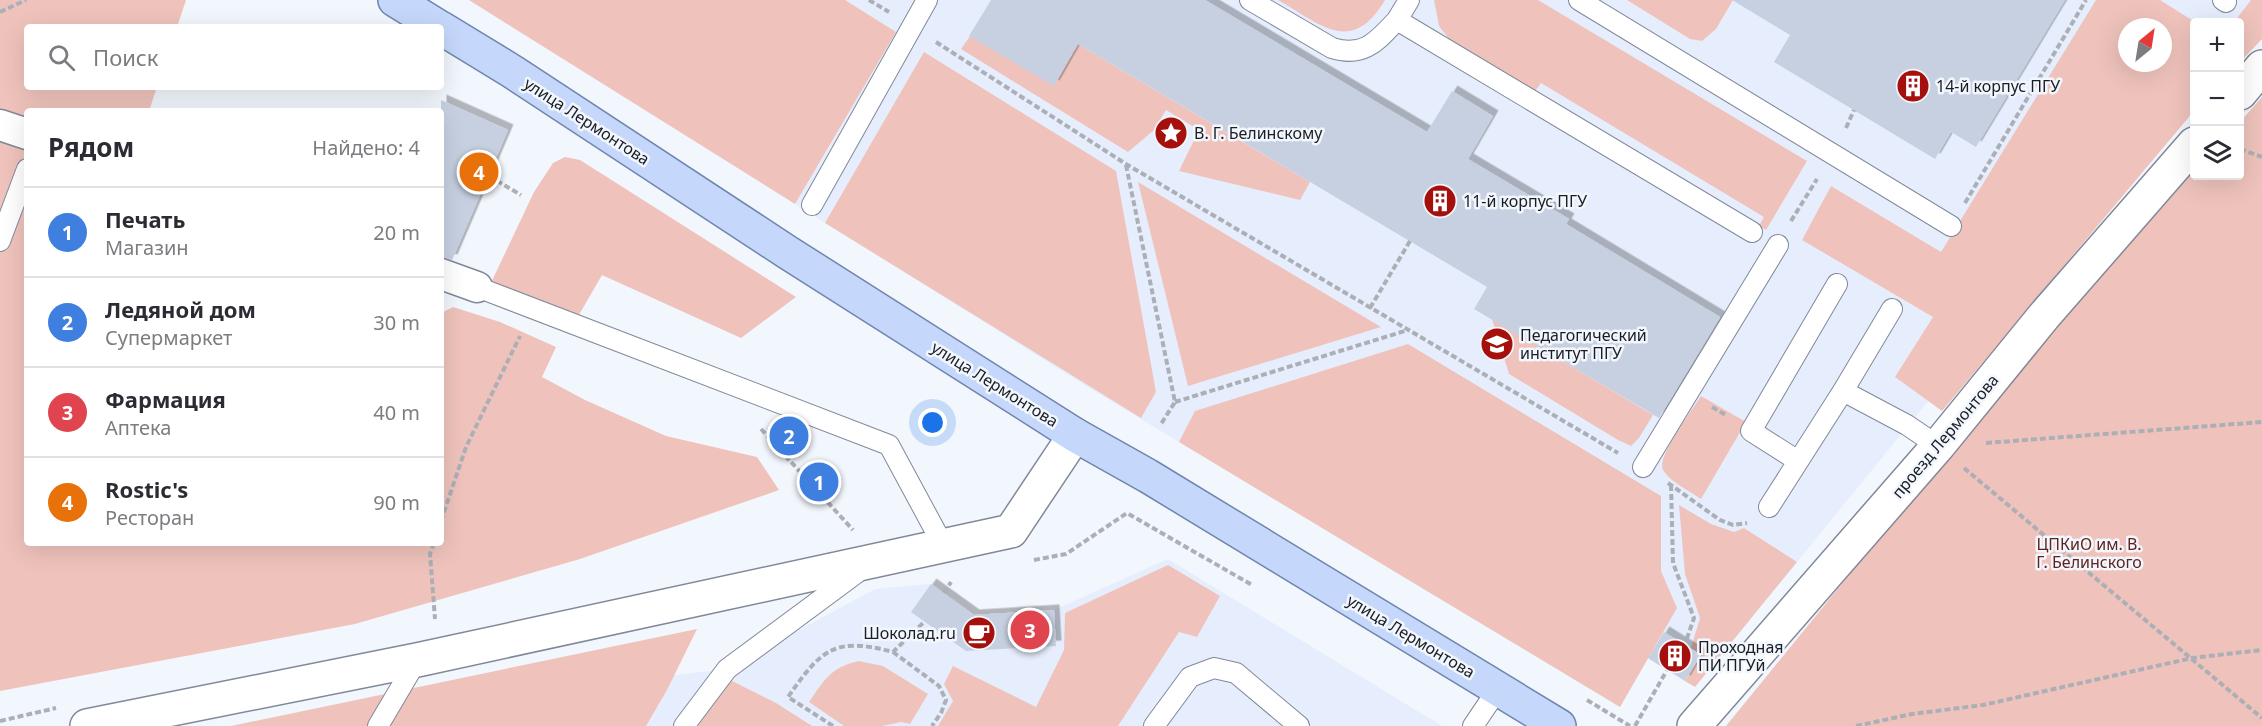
<!DOCTYPE html>
<html lang="ru">
<meta charset="utf-8">
<style>
body{margin:0;font-family:"Noto Sans",sans-serif;background:#f7f7f7;color:#2b2b33}
.controls{position:absolute;right:18px;top:18px;display:grid;overflow:hidden;border-radius:6px;box-shadow:0 6px 24px #0002}
.controls button{width:54px;height:54px;display:grid;place-items:center;padding:0;border:0;border-bottom:2px solid #e1e1e2;background:#fff;color:#2b2b33;font:30px sans-serif}
.compass{position:absolute;left:2118px;top:18px;width:54px;height:54px;border-radius:50%;background:#fff;box-shadow:0 6px 24px #0002;rotate:30deg}
.you{position:absolute;left:933px;top:423px;width:21px;height:21px;margin:-15px;border:4px solid #fff;border-radius:50%;background:#1a73e8;box-shadow:0 0 0 9px #1a73e833}
.badge{display:grid;place-items:center;width:39px;height:39px;border-radius:50%;background:#2563eb;color:#fff;font-size:20px;font-weight:700}
.pin{position:absolute;translate:-50% -50%;border:3px solid #fff;box-shadow:0 2px 6px #0006}
.list{margin:0;padding:0;list-style:none}
h2{display:flex;justify-content:space-between;align-items:center;height:78px;margin:0;padding:0 24px;font-size:26px}
h2 small{font-size:20px;font-weight:400;color:#7c7c81}
.list li{display:grid;grid-template-columns:39px 1fr auto;gap:18px;align-items:center;box-sizing:border-box;height:90px;padding:0 24px;border-top:2px solid #e1e1e2}
.list b{display:block;font-size:22px;white-space:nowrap}
.list p{margin:0;font-size:20px;white-space:nowrap;color:#7c7c81}
.list em{font-size:20px;font-style:normal;color:#7c7c81}
.icon{flex:none;width:33px;height:33px;fill:none;stroke:currentColor;stroke-width:2;stroke-linecap:round;stroke-linejoin:round}
.map{position:relative;flex:none;width:2262px;height:726px;overflow:hidden}
.search{position:absolute;background:#fff;box-shadow:0 6px 24px #0002;left:24px;top:24px;width:420px;height:66px;display:flex;align-items:center;gap:15px;box-sizing:border-box;padding:0 21px;border-radius:6px;color:#7c7c81;font-size:22px}
.panel{position:absolute;background:#fff;box-shadow:0 6px 24px #0002;left:24px;top:108px;width:420px;height:438px;border-radius:6px}
.map>svg:first-child{display:block}
.built{fill:#e6eefd;fill-rule:evenodd}
.green{fill:#efc3bc;fill-rule:evenodd}
.building{fill:#c7d0e1;filter:url(#shadow)}
.lines{fill:none;stroke-linecap:round;stroke-linejoin:round}
.service-casing{stroke:#818999;stroke-width:22}
.pedestrian-casing{stroke:#818999;stroke-width:33}
.minor-casing{stroke:#818999;stroke-width:36}
.primary-casing{stroke:#7085ad;stroke-width:36}
.path{stroke:#acafb6;stroke-width:4;stroke-dasharray:6 3;stroke-linecap:butt}
.service{stroke:#fff;stroke-width:20}
.pedestrian{stroke:#fff;stroke-width:30}
.minor{stroke:#fff;stroke-width:33}
.primary{stroke:#c5d7fb;stroke-width:33}
.labels{text-anchor:middle;dominant-baseline:central;stroke-width:5;stroke-linejoin:round;paint-order:stroke}
.poi-label{font-size:16px;fill:#1a1d23;stroke:#f2f6fd;text-anchor:start}
.street-label{font-size:16px;fill:#1a1d23;stroke:#f2f6fd}
.park-label{font-size:16px;fill:#60231d;stroke:#f2f6fd}
</style>
<div class="map">
<svg width="2262" height="726" viewBox="0 0 2262 726">
<defs>
<filter id="shadow"><feDropShadow dx="5.5" dy="-5.5" stdDeviation="0" flood-color="#0004"/></filter>
</defs>
<rect width="100%" height="100%" fill="#f2f6fd"/>
<path class="built" d="M 469,0 L 2252,0 L 2234,22 L 2194,22 L 2009,302 L 1695,687 L 1648,659 L 1620,707 L 1086,386 ZM 2127,27 L 2163,27 L 2163,63 L 2127,63 Z
M 1168,559 L 1442,726 L 383,726 L 634,680 L 727,669 L 875,589 L 931,584 L 974,615 L 1054,610 Z"/>
<path class="green" d="M 0,0 L 186,0 L 177,27 L 27,27 L 27,87 L 157,87 L 149,111 L 27,111 L 27,543 L 441,543 L 441,313 L 453,307 L 500,322 L 556,347 L 542,377 L 585,400 L 666,436 L 757,457 L 779,490 L 580,559 L 355,624 L 0,691 Z
M 469,0 L 845,0 L 896,32 L 795,204 Z
M 1278,0 L 1385,0 C 1352,56 1321,25 1278,0 Z
M 1434,0 L 1538,0 L 1807,161 L 1766,230 L 1759,226 L 1764,217 L 1541,83 L 1535,91 L 1449,39 L 1439,26 Z
M 1627,0 L 1733,0 L 1716,29 L 1702,41 L 1690,39 Z
M 2096,0 L 2160,0 L 2195,22 L 2194,111 L 1942,411 L 1895,377 L 1933,317 L 1802,240 L 1831,186 L 1941,252 ZM 2127,27 L 2163,27 L 2163,63 L 2127,63 Z
M 2251,0 L 2262,0 L 2262,39 L 2240,62 L 2240,22 L 2234,22 Z
M 970,36 L 1053,85 L 1078,44 L 1310,182 L 1300,200 L 1179,171 L 1199,130 L 1166,110 L 1154,130 L 1128,152 L 961,49 Z
M 924,52 L 1116,171 L 1156,392 L 1141,418 L 825,223 Z
M 2262,97 L 2262,726 L 1726,726 L 2043,337 L 2194,170 L 2194,176 L 2240,176 L 2240,122 Z
M 565,157 L 580,160 L 796,297 L 741,338 L 602,275 L 576,320 L 490,285 L 534,192 L 553,163 Z
M 1138,182 L 1381,327 L 1188,386 Z
M 1492,319 L 1653,415 L 1639,438 L 1631,446 L 1618,440 L 1509,374 Z
M 1408,344 L 1661,496 L 1661,571 L 1677,608 L 1620,707 L 1179,442 L 1195,411 Z
M 1701,396 L 1746,422 L 1701,499 C 1690,491 1670,482 1663,470 C 1656,457 1693,409 1701,396 Z
M 1679,505 L 1711,524 L 1734,532 L 1744,528 L 1797,562 L 1695,687 L 1685,681 L 1701,655 L 1691,648 L 1700,618 L 1685,574 Z
M 1168,565 L 1220,596 L 1197,637 L 1179,632 L 1118,726 L 938,726 L 953,701 L 944,684 L 953,666 L 1036,707 L 1064,650 L 1065,613 Z
M 697,629 L 667,690 L 646,726 L 231,726 Z
M 859,661 L 883,666 L 928,694 L 910,724 L 901,722 L 882,726 L 844,726 L 809,702 C 824,680 831,667 859,661 Z
M 730,680 L 776,703 L 812,726 L 698,726 Z"/>
<path class="building" d="M 991,0 L 1205,0 L 1427,132 L 1452,91 L 1493,116 L 1468,159 L 1569,219 L 1566,224 L 1720,317 L 1659,418 L 1474,309 L 1487,287 L 1078,44 L 1054,86 L 969,36 Z
M 1732,0 L 2065,0 L 1976,147 L 1951,132 L 1935,159 L 1774,62 L 1790,35 Z
M 441,100 L 508,130 L 452,260 L 441,257 Z
M 931,584 L 974,615 L 1054,610 L 1056,646 L 966,651 L 911,612 Z
M 1664,632 L 1701,655 L 1685,681 L 1648,658 Z"/>
<g class="lines">
<g class="service-casing">
<path id="service" d="M 1250,0 L 1332,48 C 1364,58 1377,41 1397,20
M 1409,0 L 1397,20 L 1752,232
M 1579,0 L 1951,226
M 2223,0 L 2226,2
M 812,205 L 927,0
M 0,241 L 27,169
M 477,287 L 889,445 L 943,545
M 1843,391 L 1892,309
M 1798,461 L 1751,431 L 1837,284
M 1643,467 L 1778,245
M 1769,507 L 1843,391 L 1907,425 L 1938,446
M 378,726 L 417,660
M 684,726 L 727,669 L 862,569
M 1154,726 L 1190,677 L 1214,668 L 1236,673 L 1299,726
M 1473,726 L 1498,689"/>
</g>
<g class="pedestrian-casing">
<path id="pedestrian" d="M 0,125 L 27,134
M 441,274 L 477,287"/>
</g>
<g class="minor-casing">
<path id="minor" d="M 2240,93 L 2262,67
M 87,726 L 417,660 L 1011,531 L 1075,435
M 1694,726 L 1938,446 L 2044,316 L 2194,144"/>
</g>
<g class="primary-casing">
<path id="primary" d="M 395,0 L 439,27
M 441,28 L 513,72 L 787,252 L 1075,435 L 1148,476 L 1559,726"/>
</g>
<path class="path" d="M 869,0 L 889,12
M 0,12 L 26,0
M 936,42 L 1126,164 L 1618,453
M 1846,128 L 1854,110
M 2240,149 L 2262,157
M 1126,165 L 1175,402 L 1161,424
M 489,176 L 521,195
M 1965,203 L 2086,0
M 1791,221 L 1817,179
M 1370,308 L 1410,241
M 1175,402 L 1408,330
M 1712,407 L 1726,415
M 761,429 L 853,530
M 1986,443 L 2262,422
M 1964,468 L 2262,718
M 1668,483 L 1720,520 L 1733,525 L 1747,523
M 1671,485 L 1673,563 L 1694,618 L 1685,644
M 441,521 L 466,447 L 520,336
M 434,543 L 430,554 L 435,619
M 1034,560 L 1066,554 L 1127,513 L 1252,585
M 944,593 L 951,582
M 893,652 L 939,686 L 946,700 L 941,713 L 932,726
M 1587,700 L 1630,726
M 0,721 L 56,708
M 833,726 L 788,697 C 821,650 834,636 893,652 L 924,622
M 1635,726 L 1667,670
M 1856,726 L 1912,714 L 1983,705 L 2192,658 L 2262,650"/>
<use href="#service" class="service"/>
<use href="#pedestrian" class="pedestrian"/>
<use href="#minor" class="minor"/>
<use href="#primary" class="primary"/>
</g>
<defs>
<g id="building-disc" transform="scale(1.725)"><circle r="9.5" fill="#a50f0c" stroke="#f2f6fd"/><path d="M-4-6H4V6H1V3H-1V6H-4ZM-2.5-4.3h1.7v1.8h-1.7ZM.8-4.3h1.7v1.8H.8ZM-2.5-1h1.7V.8h-1.7ZM.8-1h1.7V.8H.8Z" fill="#fff"/></g>
<g id="sight-disc" transform="scale(1.725)"><circle r="9.5" fill="#a50f0c" stroke="#f2f6fd"/><path d="M0-6L1.8-2.2L6-1.7L2.9 1.2L3.7 5.4L0 3.3L-3.7 5.4L-2.9 1.2L-6-1.7L-1.8-2.2Z" fill="#fff"/></g>
<g id="university-disc" transform="scale(1.725)"><circle r="9.5" fill="#a50f0c" stroke="#f2f6fd"/><path d="M0-5L7-2L0 1L-7-2ZM-4 1L0 2.5L4 1V4Q0 6-4 4Z" fill="#fff"/></g>
<g id="cafe-disc" transform="scale(1.725)"><circle r="9.5" fill="#a50f0c" stroke="#f2f6fd"/><path d="M-5.5-4.5H6V0H3Q3 3.5 0 3.5H-2.5Q-5.5 3.5-5.5 0ZM3-3.2v2h1.7v-2ZM-6 4.5H4V6H-6Z" fill="#fff"/></g>
</defs>
<g fill-rule="evenodd">
<use href="#building-disc" x="1913" y="86"/>
<use href="#sight-disc" x="1171" y="133"/>
<use href="#building-disc" x="1440" y="201"/>
<use href="#university-disc" x="1497" y="344"/>
<use href="#cafe-disc" x="979" y="633"/>
<use href="#building-disc" x="1675" y="656"/>
</g>
<g class="labels">
<g class="poi-label">
<text x="1936" y="86">14-й корпус ПГУ</text>
<text x="1194" y="133">В. Г. Белинскому</text>
<text x="1463" y="201">11-й корпус ПГУ</text>
<text x="1520" y="335">Педагогический<tspan x="1520" dy="18">институт ПГУ</tspan></text>
<text x="956" y="633" text-anchor="end">Шоколад.ru</text>
<text x="1698" y="647">Проходная<tspan x="1698" dy="18">ПИ ПГУй</tspan></text>
</g>
<g class="street-label">
<text transform="translate(587 121) rotate(33)">улица Лермонтова</text>
<text transform="translate(995 384) rotate(32)">улица Лермонтова</text>
<text transform="translate(1945 436) rotate(-50)">проезд Лермонтова</text>
<text transform="translate(1411 636) rotate(31)">улица Лермонтова</text>
</g>
<g class="park-label">
<text x="2089" y="544">ЦПКиО им. В.<tspan x="2089" dy="18">Г. Белинского</tspan></text>
</g>
</g>
</svg>
<div class="controls">
<button>+</button>
<button>−</button>
<button><svg class="icon" aria-label="layers" viewBox="0 0 24 24"><path d="M12 4l9 5-9 5-9-5zM3 14l9 5 9-5"/></svg></button>
</div>
<svg class="compass" viewBox="-18 -18 36 36"><path d="M0-13l5 13h-10z" fill="#e53935"/><path d="M0 13l5-13h-10z" fill="#7c7c81"/></svg>
<div class="you"></div>
<div class="pin badge" style="left:819px;top:482px;background:#3f7fe0">1</div>
<div class="pin badge" style="left:789px;top:436px;background:#3f7fe0">2</div>
<div class="pin badge" style="left:1030px;top:630px;background:#e0444e">3</div>
<div class="pin badge" style="left:479px;top:172px;background:#e8710a">4</div>
<div class="search"><svg class="icon" aria-label="search" viewBox="0 0 24 24"><circle cx="10" cy="10" r="6"/><path d="M15 15l6 6"/></svg>Поиск</div>
<section class="panel">
<h2>Рядом<small>Найдено: 4</small></h2>
<ul class="list">
<li><span class="badge" style="background:#3f7fe0">1</span><div><b>Печать</b><p>Магазин</p></div><em>20 m</em></li>
<li><span class="badge" style="background:#3f7fe0">2</span><div><b>Ледяной дом</b><p>Супермаркет</p></div><em>30 m</em></li>
<li><span class="badge" style="background:#e0444e">3</span><div><b>Фармация</b><p>Аптека</p></div><em>40 m</em></li>
<li><span class="badge" style="background:#e8710a">4</span><div><b>Rostic's</b><p>Ресторан</p></div><em>90 m</em></li>
</ul>
</section>
</div>
